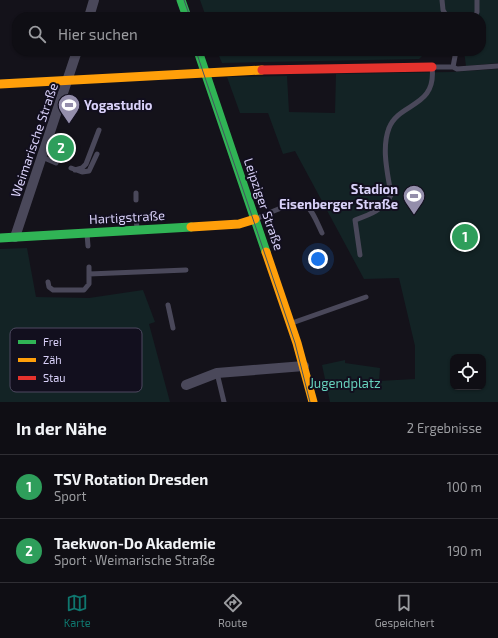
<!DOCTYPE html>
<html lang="de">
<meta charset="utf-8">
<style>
body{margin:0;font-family:"Exo 2",sans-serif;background:#18171d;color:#f1f3f6}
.controls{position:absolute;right:12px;bottom:12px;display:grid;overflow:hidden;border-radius:8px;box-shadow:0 1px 3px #0004}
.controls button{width:36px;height:36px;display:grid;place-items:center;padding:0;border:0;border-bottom:1px solid #2f2e34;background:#0f0e14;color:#f1f3f6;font:20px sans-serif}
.you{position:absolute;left:318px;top:259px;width:14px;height:14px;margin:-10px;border:3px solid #fff;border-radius:50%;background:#1a73e8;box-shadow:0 0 0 6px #1a73e833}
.badge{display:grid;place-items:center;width:26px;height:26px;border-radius:50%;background:#0f766e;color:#fff;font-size:13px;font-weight:700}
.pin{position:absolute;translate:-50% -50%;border:2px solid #fff;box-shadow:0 1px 4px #0006}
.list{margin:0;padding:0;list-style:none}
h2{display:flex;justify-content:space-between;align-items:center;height:52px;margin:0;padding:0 16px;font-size:17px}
h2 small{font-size:13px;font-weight:400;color:#9b9ca0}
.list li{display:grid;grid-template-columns:26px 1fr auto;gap:12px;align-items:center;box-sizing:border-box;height:64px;padding:0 16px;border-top:1px solid #2f2e34}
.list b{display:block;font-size:15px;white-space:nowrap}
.list p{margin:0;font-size:13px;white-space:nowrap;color:#9b9ca0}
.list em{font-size:13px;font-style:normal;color:#9b9ca0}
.icon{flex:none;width:22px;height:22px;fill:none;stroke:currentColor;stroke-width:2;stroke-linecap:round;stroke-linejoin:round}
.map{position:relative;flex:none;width:498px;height:402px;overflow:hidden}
.search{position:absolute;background:#0f0e14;box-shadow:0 1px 3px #0004;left:12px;right:12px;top:12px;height:44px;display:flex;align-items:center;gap:10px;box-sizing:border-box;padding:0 14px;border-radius:16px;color:#9b9ca0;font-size:15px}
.sheet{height:180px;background:#0f0e14}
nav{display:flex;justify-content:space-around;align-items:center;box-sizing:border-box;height:56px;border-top:1px solid #2f2e34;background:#0f0e14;font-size:11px;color:#9b9ca0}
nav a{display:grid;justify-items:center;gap:2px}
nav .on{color:#0f766e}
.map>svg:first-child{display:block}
.green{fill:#132325;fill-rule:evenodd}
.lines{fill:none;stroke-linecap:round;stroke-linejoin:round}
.lane{stroke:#4a485a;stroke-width:5}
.street{stroke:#4a485a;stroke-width:10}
.fast{stroke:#30b455;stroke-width:9}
.slow{stroke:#ff9f0a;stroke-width:9}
.jam{stroke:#e5322d;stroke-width:9}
.tram{stroke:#445361;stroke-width:1}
.labels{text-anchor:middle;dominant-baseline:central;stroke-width:4;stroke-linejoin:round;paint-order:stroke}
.poi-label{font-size:13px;font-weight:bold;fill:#d9d1f9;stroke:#120f1e;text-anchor:start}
.street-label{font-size:13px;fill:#d9d1f9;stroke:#120f1e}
.park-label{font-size:13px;fill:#67d0bc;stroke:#120f1e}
.key{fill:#120f1e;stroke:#4e4960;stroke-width:1}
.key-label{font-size:11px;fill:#d9d1f9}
</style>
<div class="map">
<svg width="498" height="402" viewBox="0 0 498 402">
<rect width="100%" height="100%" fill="#14121a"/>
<path class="green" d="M 200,0 L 498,0 L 498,63 L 466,66 L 464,51 L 481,51 L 481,17 L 206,17 Z
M 217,51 L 422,51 L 422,56 L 419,59 L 222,63 Z
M 498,69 L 498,402 L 330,402 L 322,365 L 345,360 L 345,363 L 380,368 L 379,381 L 415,379 L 415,346 L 399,278 L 364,279 L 295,151 L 283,154 L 268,113 L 240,113 L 227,77 L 287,76 L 289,112 L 335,113 L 336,74 L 451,72 ZM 453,357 L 483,357 L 483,387 L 453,387 Z
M 27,248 L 36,297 L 89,298 L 143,290 L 155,322 L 149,324 L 170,402 L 0,402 L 0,249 Z"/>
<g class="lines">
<path class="lane" d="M 442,0 L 443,10 L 447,17
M 475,17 L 477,12 L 477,0
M 453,67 L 456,51
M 42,157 L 56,163
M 71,168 L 82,172 L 89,171 L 97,154
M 75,170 L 82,168 L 86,164 L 99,130
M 136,193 L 136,200
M 136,217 L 137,229
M 256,219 C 265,215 294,200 304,204 C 312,208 318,225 322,233
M 87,234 L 88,246
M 360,255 L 355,220 C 369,215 384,210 391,195 C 388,174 381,149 389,128 C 399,102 437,108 432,67 L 453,67 L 457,69 L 498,66
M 89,274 L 186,270
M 48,282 L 49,287 L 53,290 L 84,290 L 89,284 L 89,267
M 168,305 L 173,328
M 292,323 L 366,297
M 217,373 L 224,402"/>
<path class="street" d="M 89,17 L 94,0
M 15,237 L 77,51
M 186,385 L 217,373 L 304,366"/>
<path class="fast" d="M 181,0 L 187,17
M 198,51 L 266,252
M 0,238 L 191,227"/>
<path class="slow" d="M 0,84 L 262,70
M 191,227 L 239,224 L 255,219
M 266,252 L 297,343 L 313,402"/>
<path class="jam" d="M 262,70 L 432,67"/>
<path class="tram" d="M 184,0 L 190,17
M 196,51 L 295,343 L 310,402"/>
</g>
<defs>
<g id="stadium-pin" transform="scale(1.15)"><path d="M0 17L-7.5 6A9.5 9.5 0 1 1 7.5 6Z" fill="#948eab" stroke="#120f1e"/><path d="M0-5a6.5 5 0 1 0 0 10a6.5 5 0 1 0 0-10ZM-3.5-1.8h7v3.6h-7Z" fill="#fff"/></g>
</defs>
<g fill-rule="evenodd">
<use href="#stadium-pin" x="69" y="105"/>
<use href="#stadium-pin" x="414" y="196"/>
</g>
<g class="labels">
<g class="poi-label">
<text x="84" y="105">Yogastudio</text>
<text x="398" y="189" text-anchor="end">Stadion<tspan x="398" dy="15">Eisenberger Straße</tspan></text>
</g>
<g class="street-label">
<text transform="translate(34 140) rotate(-71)">Weimarische Straße</text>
<text transform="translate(264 204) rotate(71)">Leipziger Straße</text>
<text transform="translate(127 217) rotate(-3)">Hartigstraße</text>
</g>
<g class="park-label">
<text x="345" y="383">Jugendplatz</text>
</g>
</g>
<rect x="10" y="328" width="132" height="64" rx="6" class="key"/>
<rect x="18" y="340" width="18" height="4" fill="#30b455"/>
<rect x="18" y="358" width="18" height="4" fill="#ff9f0a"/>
<rect x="18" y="376" width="18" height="4" fill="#e5322d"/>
<g class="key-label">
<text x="43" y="346">Frei</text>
<text x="43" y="364">Zäh</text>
<text x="43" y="382">Stau</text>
</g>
</svg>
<div class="controls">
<button><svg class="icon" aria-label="locate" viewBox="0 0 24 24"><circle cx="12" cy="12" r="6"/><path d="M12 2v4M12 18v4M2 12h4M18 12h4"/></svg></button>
</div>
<div class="you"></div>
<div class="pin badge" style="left:465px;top:237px;background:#2e9e5b">1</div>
<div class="pin badge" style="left:61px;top:148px;background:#2e9e5b">2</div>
<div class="search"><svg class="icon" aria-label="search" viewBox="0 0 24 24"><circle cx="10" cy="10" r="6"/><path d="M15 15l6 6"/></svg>Hier suchen</div>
</div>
<section class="sheet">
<h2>In der Nähe<small>2 Ergebnisse</small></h2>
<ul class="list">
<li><span class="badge" style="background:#2e9e5b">1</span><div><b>TSV Rotation Dresden</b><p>Sport</p></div><em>100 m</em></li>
<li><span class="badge" style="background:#2e9e5b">2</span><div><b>Taekwon-Do Akademie</b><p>Sport · Weimarische Straße</p></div><em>190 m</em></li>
</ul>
</section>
<nav>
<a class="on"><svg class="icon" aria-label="map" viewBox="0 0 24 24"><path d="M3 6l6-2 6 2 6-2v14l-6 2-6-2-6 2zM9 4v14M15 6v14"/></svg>Karte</a>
<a><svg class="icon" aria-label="directions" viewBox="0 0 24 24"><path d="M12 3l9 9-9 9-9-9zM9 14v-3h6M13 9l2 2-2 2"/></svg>Route</a>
<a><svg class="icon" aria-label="saved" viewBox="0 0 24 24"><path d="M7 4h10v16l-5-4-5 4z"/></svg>Gespeichert</a>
</nav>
